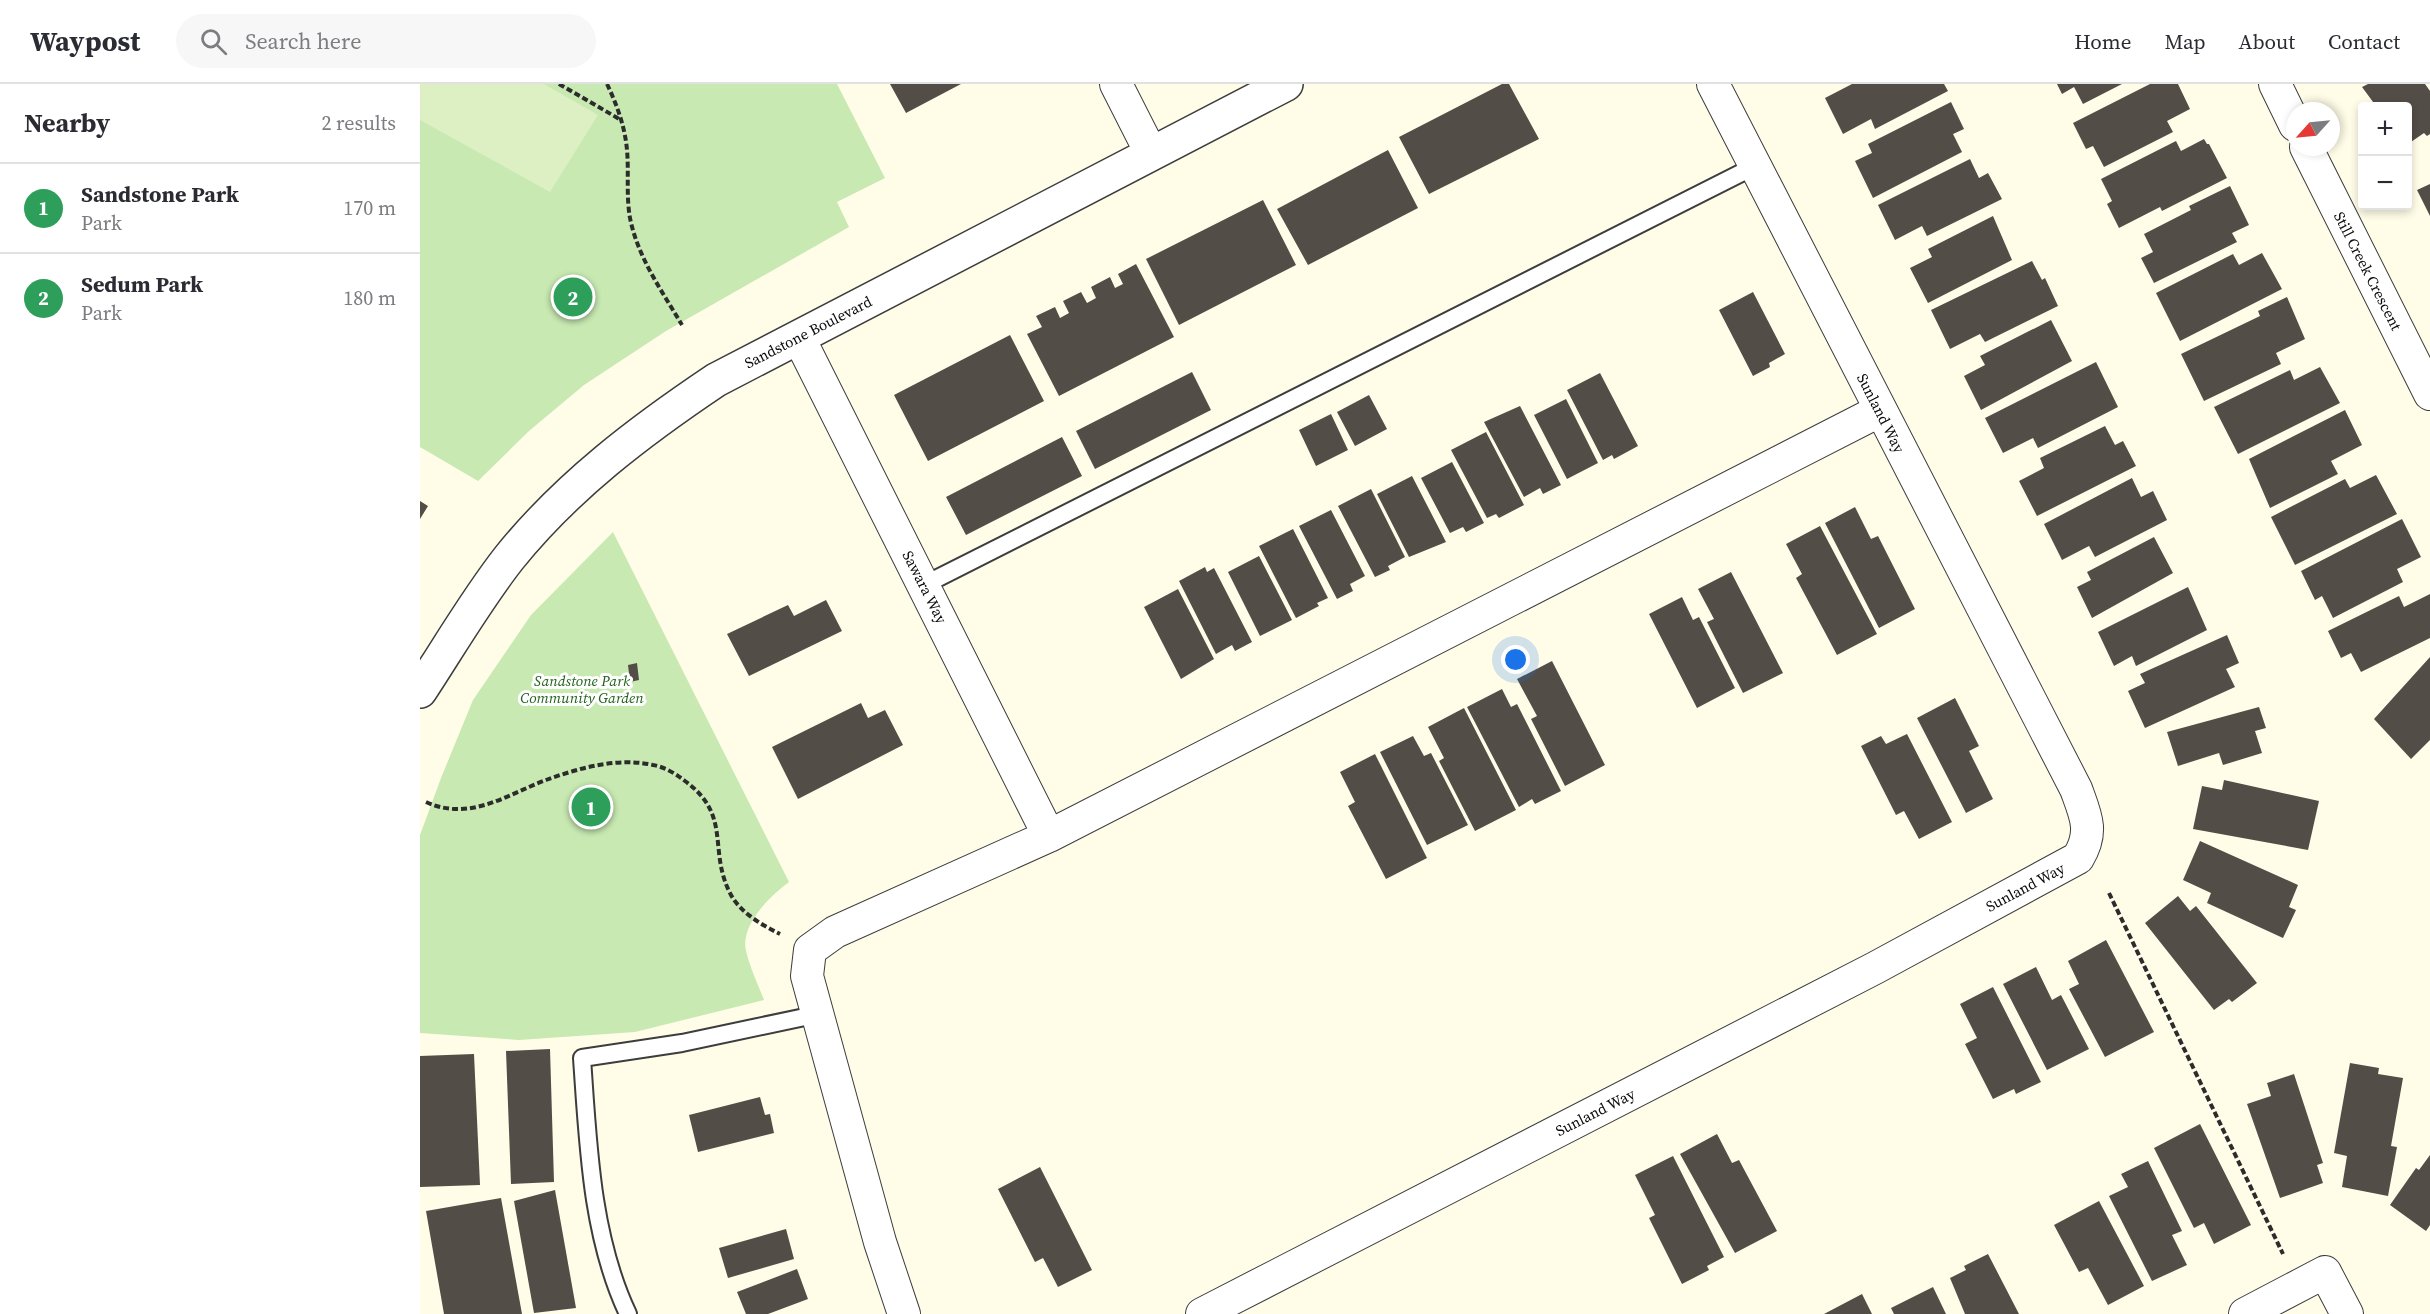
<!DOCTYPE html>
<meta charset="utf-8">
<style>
body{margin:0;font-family:"Source Serif 4",serif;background:#f7f7f7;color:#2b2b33}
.controls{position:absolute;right:18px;top:18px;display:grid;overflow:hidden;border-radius:6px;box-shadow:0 3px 9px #0003}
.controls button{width:54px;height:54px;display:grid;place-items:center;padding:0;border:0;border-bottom:2px solid #e1e1e2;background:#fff;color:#2b2b33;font:30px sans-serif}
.compass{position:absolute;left:1866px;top:18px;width:54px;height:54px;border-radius:50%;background:#fff;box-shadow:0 3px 9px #0003;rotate:243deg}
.you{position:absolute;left:1096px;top:576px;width:21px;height:21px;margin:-15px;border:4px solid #fff;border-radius:50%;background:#1a73e8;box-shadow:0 0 0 9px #1a73e833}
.badge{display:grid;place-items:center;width:39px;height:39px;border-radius:50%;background:#0b8043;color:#fff;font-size:20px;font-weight:700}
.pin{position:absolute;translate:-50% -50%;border:3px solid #fff;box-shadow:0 2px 6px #0006}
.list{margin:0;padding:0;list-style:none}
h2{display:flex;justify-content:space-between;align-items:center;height:78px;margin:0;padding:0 24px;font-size:26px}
h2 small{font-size:20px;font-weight:400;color:#7c7c81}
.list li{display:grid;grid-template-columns:39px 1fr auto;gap:18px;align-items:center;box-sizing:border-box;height:90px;padding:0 24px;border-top:2px solid #e1e1e2}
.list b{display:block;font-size:22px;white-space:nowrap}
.list p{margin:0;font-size:20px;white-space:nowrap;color:#7c7c81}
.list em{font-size:20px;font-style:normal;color:#7c7c81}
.icon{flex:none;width:33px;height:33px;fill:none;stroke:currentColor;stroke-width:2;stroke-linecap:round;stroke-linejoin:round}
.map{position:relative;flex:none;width:2010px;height:1230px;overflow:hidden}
header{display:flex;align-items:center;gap:36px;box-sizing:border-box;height:84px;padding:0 30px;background:#fff;border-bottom:2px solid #e1e1e2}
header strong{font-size:28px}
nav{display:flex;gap:33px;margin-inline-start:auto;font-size:21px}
.search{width:420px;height:54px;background:#f7f7f7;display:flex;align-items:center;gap:15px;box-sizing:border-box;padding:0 21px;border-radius:33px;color:#7c7c81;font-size:22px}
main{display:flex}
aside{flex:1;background:#fff}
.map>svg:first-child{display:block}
.green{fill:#c8e9b2}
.pitch{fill:#dcf0c4}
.building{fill:#534d47}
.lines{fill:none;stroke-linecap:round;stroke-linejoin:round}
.service-casing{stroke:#3d3d3d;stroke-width:20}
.minor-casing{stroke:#3d3d3d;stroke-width:34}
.tertiary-casing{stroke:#3d3d3d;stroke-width:36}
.path{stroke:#2c2c2c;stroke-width:4;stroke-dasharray:6 3;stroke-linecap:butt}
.service{stroke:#fff;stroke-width:16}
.minor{stroke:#fff;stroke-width:32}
.tertiary{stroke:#fff;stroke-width:33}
.labels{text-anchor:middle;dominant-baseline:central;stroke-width:6;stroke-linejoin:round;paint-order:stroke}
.street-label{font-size:15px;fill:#0a0a0a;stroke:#fff}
.park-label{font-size:15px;font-style:italic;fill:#22621b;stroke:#fff}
</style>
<header>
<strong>Waypost</strong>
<div class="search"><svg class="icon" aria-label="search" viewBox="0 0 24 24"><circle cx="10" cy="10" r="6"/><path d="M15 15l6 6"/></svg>Search here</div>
<nav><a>Home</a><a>Map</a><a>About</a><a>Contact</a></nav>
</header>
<main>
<aside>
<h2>Nearby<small>2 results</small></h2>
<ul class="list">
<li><span class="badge" style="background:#2e9e5b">1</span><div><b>Sandstone Park</b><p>Park</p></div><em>170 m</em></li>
<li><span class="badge" style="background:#2e9e5b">2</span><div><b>Sedum Park</b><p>Park</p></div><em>180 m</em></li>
</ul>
</aside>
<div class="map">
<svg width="2010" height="1230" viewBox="0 0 2010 1230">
<rect width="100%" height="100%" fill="#fffde8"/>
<path class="green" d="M 0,0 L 417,0 L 465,94 L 417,118 L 429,143 L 246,247 L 164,301 L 109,347 L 58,397 L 0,363 Z
M 193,448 L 369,798 C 350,812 320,841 326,867 C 330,884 338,900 344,916 L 215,948 L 99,956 L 0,949 L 0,751 L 21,694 L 53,616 L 111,531 Z"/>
<path class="pitch" d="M 0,0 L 124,0 L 178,31 L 130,108 L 0,36 Z"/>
<path class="building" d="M 470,0 L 541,0 L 486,29 Z
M 1082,0 L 1089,0 L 1119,55 L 1009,110 L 979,53 Z
M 1432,0 L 1524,0 L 1528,7 L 1455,45 L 1451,35 L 1423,50 L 1405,14 Z
M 1637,0 L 1702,0 L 1663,20 L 1654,3 L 1642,10 Z
M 1730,0 L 1758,0 L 1770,25 L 1747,37 L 1753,48 L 1684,83 L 1673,62 L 1666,65 L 1653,39 Z
M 1948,0 L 2005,0 L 2010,7 L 2010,50 L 2007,52 L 2004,49 L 1988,60 L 1988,22 L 1956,22 L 1942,3 Z
M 1531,18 L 1544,45 L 1533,50 L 1542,68 L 1453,114 L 1435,77 L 1452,69 L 1448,60 Z
M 1784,55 L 1787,60 L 1789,60 L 1807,94 L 1742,127 L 1740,123 L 1699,144 L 1687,120 L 1692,117 L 1681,95 L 1756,57 L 1761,67 Z
M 968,66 L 998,124 L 888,181 L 857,125 Z
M 1550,75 L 1559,94 L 1568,89 L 1582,115 L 1507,152 L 1502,142 L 1475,156 L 1458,121 Z
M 2010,100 L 2010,132 L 1997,106 Z
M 1810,102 L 1829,141 L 1812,149 L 1817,158 L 1734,199 L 1721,174 L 1733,168 L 1724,150 L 1771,126 L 1769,122 Z
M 843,116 L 876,181 L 759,241 L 726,175 Z
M 1573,132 L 1592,176 L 1508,219 L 1490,184 L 1512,173 L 1508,165 Z
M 1842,169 L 1862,205 L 1760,257 L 1736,209 L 1813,170 L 1819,181 Z
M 1612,177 L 1622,196 L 1625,194 L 1638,222 L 1565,258 L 1560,250 L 1530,265 L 1511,226 Z
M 716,180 L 754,253 L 639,312 L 607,250 L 622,243 L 616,232 L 635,223 L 640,234 L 649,229 L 643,217 L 661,208 L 667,219 L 676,214 L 671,203 L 690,193 L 695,204 L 703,200 L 698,190 Z
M 1333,208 L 1365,270 L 1349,279 L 1350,283 L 1333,292 L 1299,226 Z
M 1867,213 L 1885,255 L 1856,269 L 1861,280 L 1784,317 L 1761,270 L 1840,232 L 1838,227 Z
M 1631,236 L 1652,277 L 1561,326 L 1544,292 L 1565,281 L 1560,272 Z
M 590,251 L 624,317 L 508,377 L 474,311 Z
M 1676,278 L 1698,323 L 1618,364 L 1613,354 L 1583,369 L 1565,334 Z
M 1900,283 L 1920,319 L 1818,370 L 1794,323 L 1870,286 L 1874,296 Z
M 772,288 L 791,326 L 675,385 L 656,347 Z
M 1180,289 L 1218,362 L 1194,375 L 1192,371 L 1183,376 L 1147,306 Z
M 949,311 L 967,345 L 935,362 L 917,328 Z
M 1146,315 L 1178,379 L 1147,395 L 1114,331 Z
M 1100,322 L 1141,401 L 1123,410 L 1120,404 L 1104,413 L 1064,338 Z
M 1925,326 L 1942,361 L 1911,377 L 1918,390 L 1850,424 L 1829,375 Z
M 911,330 L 928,366 L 896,382 L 879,346 Z
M 1685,342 L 1695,361 L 1703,357 L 1716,382 L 1617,432 L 1599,397 L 1624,384 L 1620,374 Z
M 1066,348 L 1104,421 L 1079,434 L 1076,430 L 1067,434 L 1031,366 Z
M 642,353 L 662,392 L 546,451 L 526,413 Z
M 1032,378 L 1064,439 L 1046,448 L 1043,443 L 1030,449 L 1001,394 Z
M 1956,391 L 1977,430 L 1875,481 L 1851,433 L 1925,395 L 1930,404 Z
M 992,392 L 1026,458 L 989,473 L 957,410 Z
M 1712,394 L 1721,413 L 1733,407 L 1747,436 L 1675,473 L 1669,462 L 1642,476 L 1624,440 Z
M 951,405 L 985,473 L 968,482 L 970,486 L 955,493 L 918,422 Z
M 0,417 L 8,422 L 0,435 Z
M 1435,423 L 1451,455 L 1458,452 L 1495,525 L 1459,544 L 1405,439 Z
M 911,426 L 945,492 L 930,500 L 933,507 L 917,515 L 879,442 Z
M 1982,435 L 2001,473 L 1977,485 L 1983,498 L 1913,534 L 1902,512 L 1895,516 L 1881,487 Z
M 1400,442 L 1457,550 L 1417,571 L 1376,494 L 1382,490 L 1366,460 Z
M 873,445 L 908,514 L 897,519 L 899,522 L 876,534 L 839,462 Z
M 1734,453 L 1753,489 L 1672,534 L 1657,503 L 1671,496 L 1667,488 Z
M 839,472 L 872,536 L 840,552 L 808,488 Z
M 785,483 L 787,488 L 794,484 L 832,558 L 815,567 L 812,561 L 796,570 L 759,497 Z
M 1311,488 L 1363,589 L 1323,609 L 1287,538 L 1294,535 L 1278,505 Z
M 1768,503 L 1787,546 L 1716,582 L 1712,572 L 1694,582 L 1678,548 Z
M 758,505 L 794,575 L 761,595 L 724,523 Z
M 2010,510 L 2010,554 L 1941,588 L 1931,569 L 1921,574 L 1908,547 L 1979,512 L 1984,523 Z
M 1262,513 L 1273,536 L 1279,533 L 1315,604 L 1277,624 L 1229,530 Z
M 406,516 L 422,547 L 329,592 L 307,550 L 368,521 L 374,532 Z
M 1807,551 L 1819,579 L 1806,585 L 1815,603 L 1725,644 L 1708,607 L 1725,599 L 1720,590 Z
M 2010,573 L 2010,656 L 1991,675 L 1954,635 Z
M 1132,577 L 1185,681 L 1145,702 L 1111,635 L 1117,632 L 1097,595 Z
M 217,579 L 219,596 L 210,598 L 208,581 Z
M 1082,605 L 1091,623 L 1097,620 L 1141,707 L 1115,720 L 1112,715 L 1099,723 L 1047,623 Z
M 1535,614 L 1559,662 L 1549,667 L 1573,715 L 1546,729 L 1497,634 Z
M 441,619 L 448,634 L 465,626 L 483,661 L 378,715 L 352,663 Z
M 1839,623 L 1846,644 L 1835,647 L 1842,669 L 1803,681 L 1799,669 L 1758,682 L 1747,648 Z
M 1044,624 L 1096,726 L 1055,747 L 1019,677 L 1024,674 L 1008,643 Z
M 1487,650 L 1532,738 L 1499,755 L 1484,727 L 1476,731 L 1441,662 L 1461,652 L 1466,660 Z
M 993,652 L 1004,672 L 1011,669 L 1048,741 L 1007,761 L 960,668 Z
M 955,670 L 1007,774 L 966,795 L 928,722 L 935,718 L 920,688 Z
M 1804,696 L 1899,717 L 1888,766 L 1773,745 L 1782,702 L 1802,706 Z
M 1780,757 L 1878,801 L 1869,823 L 1876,826 L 1863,854 L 1787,819 L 1791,809 L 1763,796 Z
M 1758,812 L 1770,827 L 1776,822 L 1837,899 L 1812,918 L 1809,915 L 1794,926 L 1725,839 Z
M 1686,856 L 1734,948 L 1685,973 L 1649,905 L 1659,900 L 1648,877 Z
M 1616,883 L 1632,916 L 1641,911 L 1669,965 L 1627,986 L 1583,900 Z
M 1573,903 L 1621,998 L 1596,1010 L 1594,1005 L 1573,1015 L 1545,960 L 1557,954 L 1540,920 Z
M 130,965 L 134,1098 L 91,1100 L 86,967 Z
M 54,970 L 60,1101 L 0,1103 L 0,972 Z
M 1930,979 L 1959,984 L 1958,990 L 1983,994 L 1971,1062 L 1977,1063 L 1968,1112 L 1922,1103 L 1927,1072 L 1914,1069 Z
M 1874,990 L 1903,1079 L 1897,1081 L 1903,1099 L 1860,1114 L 1827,1020 L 1851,1012 L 1847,999 Z
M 340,1013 L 345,1031 L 350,1030 L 354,1049 L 278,1068 L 269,1031 Z
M 1780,1040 L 1831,1141 L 1794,1160 L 1784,1139 L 1774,1144 L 1734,1064 Z
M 1297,1050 L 1312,1079 L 1319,1076 L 1357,1147 L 1315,1169 L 1260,1070 Z
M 2010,1071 L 2010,1141 L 2006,1147 L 1970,1121 L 1996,1084 L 1999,1086 Z
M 1253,1072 L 1304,1173 L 1287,1182 L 1289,1186 L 1262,1200 L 1229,1134 L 1235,1131 L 1215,1091 Z
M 1728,1077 L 1762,1147 L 1752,1151 L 1767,1181 L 1732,1197 L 1689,1112 L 1708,1103 L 1701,1090 Z
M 620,1083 L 672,1186 L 638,1203 L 623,1174 L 615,1178 L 578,1105 Z
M 135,1106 L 156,1224 L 114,1229 L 94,1117 Z
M 81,1114 L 102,1230 L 24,1230 L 6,1127 Z
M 1679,1117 L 1724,1202 L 1688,1221 L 1668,1184 L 1659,1188 L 1634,1141 Z
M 366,1145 L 374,1175 L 308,1194 L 299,1164 Z
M 1568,1170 L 1599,1230 L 1545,1230 L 1530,1194 L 1546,1186 L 1544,1182 Z
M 377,1185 L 388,1215 L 348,1230 L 326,1230 L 317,1208 Z
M 1513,1203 L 1526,1230 L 1474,1230 L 1471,1224 Z
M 1442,1210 L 1452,1230 L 1404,1230 Z"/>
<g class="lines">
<g class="service-casing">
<path id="service" d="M 504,501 L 1335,82
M 208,1230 C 171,1152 168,1059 162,974 L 262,959 L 399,930"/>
</g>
<g class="minor-casing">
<path id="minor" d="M 696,0 L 731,69
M 1855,0 L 1875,41
M 1886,63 L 2010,310
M 379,254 L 629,752
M 484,1230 L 460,1158 L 387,892 L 390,866 L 415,848 L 629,752 L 1459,327
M 782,1230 L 1455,884 L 1658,774 C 1674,748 1666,732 1656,705 L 1293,0
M 1825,1230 L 1905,1188 L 1927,1230"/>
</g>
<g class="tertiary-casing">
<path id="tertiary" d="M 0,607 C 29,563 56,516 89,474 C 147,402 220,347 296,296 L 866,0"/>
</g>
<path class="path" d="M 139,0 L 201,36
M 187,0 C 197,21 205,43 207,66 C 209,88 206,112 210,134 C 218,174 242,207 262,241
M 6,718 C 50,738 86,711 126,696 C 159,684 198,673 233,681 C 245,683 256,690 265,697 C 313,732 287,766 311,811 C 321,829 342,841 360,850
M 1689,809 L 1863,1170"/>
<use href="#service" class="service"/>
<use href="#minor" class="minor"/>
<use href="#tertiary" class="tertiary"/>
</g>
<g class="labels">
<g class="street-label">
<text transform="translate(1948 187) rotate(63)">Still Creek Crescent</text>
<text transform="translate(388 248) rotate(-27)">Sandstone Boulevard</text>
<text transform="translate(1461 329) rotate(63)">Sunland Way</text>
<text transform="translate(505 503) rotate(63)">Sawara Way</text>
<text transform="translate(1605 803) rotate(-28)">Sunland Way</text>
<text transform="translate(1175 1028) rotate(-27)">Sunland Way</text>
</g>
<g class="park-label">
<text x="162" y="596">Sandstone Park<tspan x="162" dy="17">Community Garden</tspan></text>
</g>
</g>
</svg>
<div class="controls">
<button>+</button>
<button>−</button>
</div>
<svg class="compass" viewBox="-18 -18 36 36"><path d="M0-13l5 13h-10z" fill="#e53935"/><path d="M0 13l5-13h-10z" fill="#7c7c81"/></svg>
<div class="you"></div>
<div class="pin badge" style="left:171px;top:723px;background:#2e9e5b">1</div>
<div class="pin badge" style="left:153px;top:213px;background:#2e9e5b">2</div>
</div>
</main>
